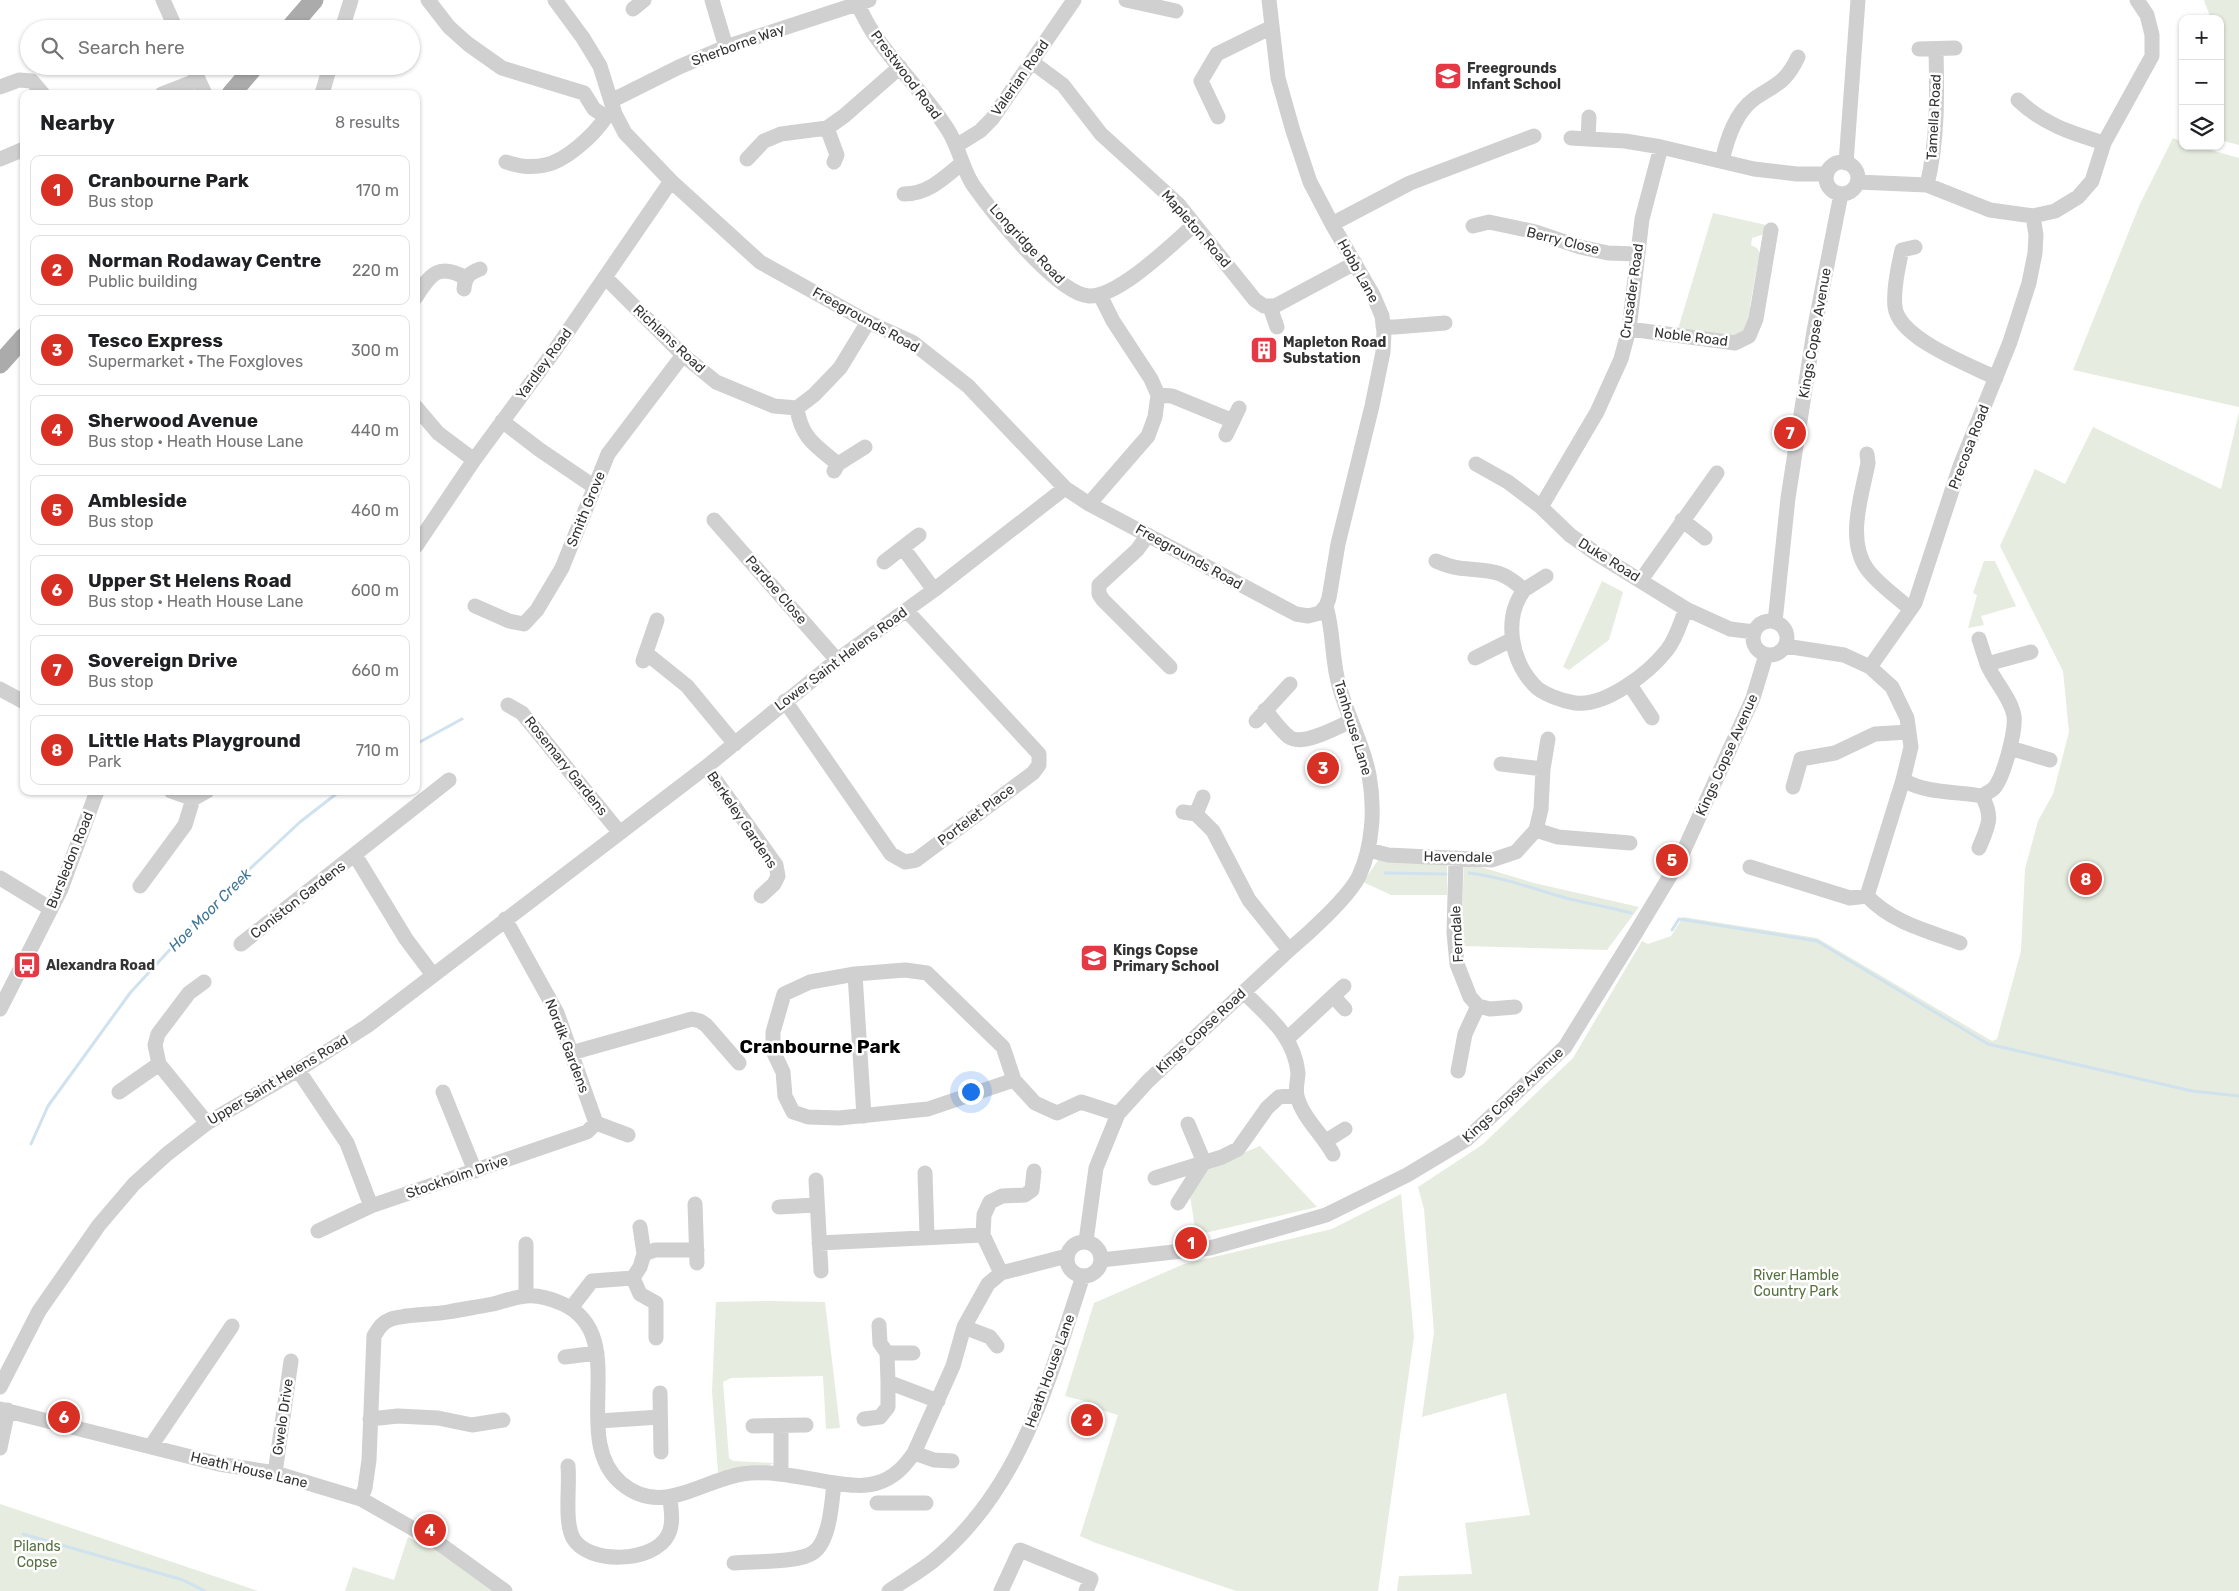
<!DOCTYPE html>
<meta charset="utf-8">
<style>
body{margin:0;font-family:Rubik,sans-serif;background:#f6f6f6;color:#202124}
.controls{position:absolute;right:15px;top:15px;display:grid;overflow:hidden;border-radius:10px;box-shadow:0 1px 4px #0004}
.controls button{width:45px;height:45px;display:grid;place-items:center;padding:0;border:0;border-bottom:1px solid #e0e0e0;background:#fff;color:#202124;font:25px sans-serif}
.you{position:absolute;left:970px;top:1091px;width:18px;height:18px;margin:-12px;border:4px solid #fff;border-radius:50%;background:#1a73e8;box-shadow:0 0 0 8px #1a73e833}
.badge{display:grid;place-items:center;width:32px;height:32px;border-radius:50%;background:#d93025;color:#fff;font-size:16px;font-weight:700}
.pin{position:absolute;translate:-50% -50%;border:2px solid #fff;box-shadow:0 1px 5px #0006}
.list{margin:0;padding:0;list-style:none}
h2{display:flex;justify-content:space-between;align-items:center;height:65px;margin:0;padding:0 20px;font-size:21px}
h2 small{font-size:16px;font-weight:400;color:#757577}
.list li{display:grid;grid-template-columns:32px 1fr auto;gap:15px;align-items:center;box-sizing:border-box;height:70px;margin:0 10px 10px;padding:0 10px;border:1px solid #e0e0e0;border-radius:10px}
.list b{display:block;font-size:19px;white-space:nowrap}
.list p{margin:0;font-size:16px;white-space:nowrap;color:#757577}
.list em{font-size:16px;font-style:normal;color:#757577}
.icon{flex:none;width:28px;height:28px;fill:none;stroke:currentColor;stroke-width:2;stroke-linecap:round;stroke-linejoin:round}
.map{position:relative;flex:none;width:2239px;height:1591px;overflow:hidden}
.search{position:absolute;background:#fff;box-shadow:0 1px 4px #0004;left:20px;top:20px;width:400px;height:55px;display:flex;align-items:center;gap:12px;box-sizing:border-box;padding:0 18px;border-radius:28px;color:#757577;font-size:19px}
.panel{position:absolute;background:#fff;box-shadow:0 1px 4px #0004;left:20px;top:90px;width:400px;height:705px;border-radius:10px}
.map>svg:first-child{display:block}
.green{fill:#e6ecdf}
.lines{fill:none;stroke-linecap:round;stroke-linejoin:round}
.stream{stroke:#cfe2ee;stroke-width:3}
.minor{stroke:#d0d0d0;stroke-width:15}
.major{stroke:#ababab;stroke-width:19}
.labels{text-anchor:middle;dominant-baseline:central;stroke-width:5;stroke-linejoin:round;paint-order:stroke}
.street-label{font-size:14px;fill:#333;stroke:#fff}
.poi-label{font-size:14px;font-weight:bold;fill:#333;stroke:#fff;text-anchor:start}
.park-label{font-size:14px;fill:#56703f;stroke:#fff}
.water-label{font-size:15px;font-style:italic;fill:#3f7597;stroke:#fff}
.district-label{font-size:19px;font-weight:bold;fill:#000;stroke:#fff}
</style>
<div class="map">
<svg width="2239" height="1591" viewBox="0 0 2239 1591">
<rect width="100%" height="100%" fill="#fff"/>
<path class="green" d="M 2204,0 L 2239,0 L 2239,145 L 2220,140 L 2220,19 L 2211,19 Z
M 2173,138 L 2183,142 L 2183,146 L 2196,146 L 2239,158 L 2239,407 L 2073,370 L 2140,204 Z
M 1713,213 L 1766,225 L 1764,234 L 1752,238 L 1751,245 L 1757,248 L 1762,257 L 1758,261 L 1750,306 L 1752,310 L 1748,326 L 1740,338 L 1678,329 Z
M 2239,412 L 2239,1591 L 1397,1591 L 1399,1576 L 1472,1574 L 1465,1523 L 1530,1515 L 1506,1393 L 1422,1417 L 1434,1332 L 1424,1209 L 1418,1187 L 1482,1145 L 1573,1058 L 1642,941 L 1648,944 L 1671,936 L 1683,917 L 1817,938 L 1992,1041 L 1997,1039 L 2021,951 L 2025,869 L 2038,821 L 2053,794 L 2069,732 L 2063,671 L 2000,546 L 2035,469 L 2065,484 L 2093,427 L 2221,489 Z
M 1984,561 L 1995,561 L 2016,606 L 1981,616 L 1984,625 L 1968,628 L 1977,595 L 1973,593 Z
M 1602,581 L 1623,592 L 1609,640 L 1569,670 L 1563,667 Z
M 1379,859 L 1447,861 L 1447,895 L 1391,895 L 1363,882 Z
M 1464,862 L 1534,883 L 1639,907 L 1607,950 L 1461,946 Z
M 1260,1146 L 1317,1207 L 1196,1235 L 1187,1176 Z
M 1401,1194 L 1414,1337 L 1378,1591 L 1236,1591 L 1096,1543 L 1080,1536 L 1118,1415 L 1091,1407 L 1092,1403 L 1065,1396 L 1094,1303 L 1184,1264 L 1332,1229 Z
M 770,1301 L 825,1302 L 840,1428 L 826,1429 L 823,1376 L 731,1378 L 723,1382 L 729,1458 L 733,1461 L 774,1463 L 766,1467 L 718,1472 L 712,1391 L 716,1302 Z
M 0,1504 L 258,1591 L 0,1591 Z
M 408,1537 L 428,1548 L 437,1550 L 494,1591 L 345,1591 L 353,1567 L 394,1580 Z"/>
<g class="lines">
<path class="stream" d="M 416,744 L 462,719
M 1385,873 L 1446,874
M 1469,873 C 1500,877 1529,887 1559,896 C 1582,903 1607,906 1631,913
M 1672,930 L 1679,919 L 1817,941 L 1988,1044 L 2192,1091 L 2239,1096
M 31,1144 L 48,1106 L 130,993 L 209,907 L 300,822 L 340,791
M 23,1534 L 183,1580 L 205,1591"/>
<path class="minor" d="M 163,0 L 176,29
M 428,0 L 449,27 L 468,44 L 502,68 L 584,93 L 594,109 L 606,117 L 615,114
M 555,0 L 583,38 L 600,66 L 615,114 L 625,133 L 671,181 L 760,262 L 868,322 L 912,342 L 968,386 L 1065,488 L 1089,504 L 1296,614 L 1308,616 L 1320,613 L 1326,606 L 1329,598 L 1338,544 L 1372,406 L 1383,352 L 1384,332 L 1382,316 L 1373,295 L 1332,224 L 1310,182 L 1293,131 L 1278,78 L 1269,0
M 712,0 L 726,47
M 1126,0 L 1176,11
M 857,4 C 862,12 866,22 872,31 C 894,65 926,95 948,130 C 959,147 962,168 973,185 C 992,212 1057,294 1089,296 C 1119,297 1172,244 1194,225
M 633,9 L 644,0
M 342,29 L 351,0
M 1919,49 L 1955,48
M 1032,62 L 1063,85 L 1101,134 L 1178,204 L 1255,300 L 1264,306 L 1275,306 L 1355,263
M 192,66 L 205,94
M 0,87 L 19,80 L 32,81 L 43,94
M 162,94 L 198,80
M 322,94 L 330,66
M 2018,100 C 2043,124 2071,133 2104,143
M 611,101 L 679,67 L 726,47 L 869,0
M 1218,117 L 1201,81 L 1217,54 L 1272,27
M 1589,117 L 1588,139 L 1625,141 L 1661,147 L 1754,169 L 1797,174 L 1827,174
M 827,128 L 837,155 L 834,162
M 1571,138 L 1588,139
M 956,146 L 980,131 L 992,119 L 1074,0
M 0,159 L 24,149
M 747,159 L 764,141 L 781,134 L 827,128 L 844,116 L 900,67
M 1722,161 C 1727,139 1735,113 1754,99 C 1776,84 1785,84 1798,57
M 506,162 C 518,166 533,168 545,165 C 566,161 594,135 606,117
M1826 178a16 16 0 1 1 32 0a16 16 0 1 1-32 0Z
M 1846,163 L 1858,0
M 1858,182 L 1927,185 L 1990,210 L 2033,216 L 2055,211 L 2078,197 L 2092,181 L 2104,143 L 2152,56 L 2152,35 L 2147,15 L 2137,0
M 1927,185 C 1938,140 1937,94 1936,49
M 904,194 C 928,194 944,178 962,163
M 1332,224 L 1410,183 L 1534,136
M 1473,226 L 1489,222 L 1536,232 L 1580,247 L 1608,253 L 1637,254
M 1915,247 L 1902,250 C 1898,267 1893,290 1895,307 C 1899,339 1970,365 1996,378
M 605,277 L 683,355 L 716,382 L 774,406 L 797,408 L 814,395 L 840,368 L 868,322
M 464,289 C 465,277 469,273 480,269
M 416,297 C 431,273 439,263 466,278
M 1270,307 L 1277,327
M 1383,326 L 1395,327 L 1445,323
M 1629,329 L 1735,343 L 1749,336 L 1756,319 L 1771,230
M 1158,395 L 1172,396 L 1233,421
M 416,407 L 438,433 L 474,460
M 797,408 C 801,438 816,446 838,464
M 502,421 L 540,450 L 593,486
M 1226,435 L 1239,408
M 1867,454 L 1868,463 C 1862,495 1846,539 1867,569 C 1878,584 1897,597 1910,609
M 1476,464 L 1508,482 L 1541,507 L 1570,535 L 1597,554 L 1686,609 L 1730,629 L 1754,632
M 834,471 L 838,464 L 865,447
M 1089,504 L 1148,436 L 1155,417 L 1158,395 L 1151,379 L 1113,321 L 1100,295
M 1541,507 L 1597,412 L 1621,359 L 1629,329 L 1642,219 L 1661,147
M 714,520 L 837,660
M 1682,520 L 1705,538
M 1148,535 L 1137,550 L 1099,585 L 1099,594 L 1103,600 L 1170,667
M 416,546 L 474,460 L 555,350 L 671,181
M 903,548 L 934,590
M 1436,561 C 1443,564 1451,567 1459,568 C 1490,572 1499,567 1524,590 C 1503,619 1511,660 1534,685 C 1542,694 1562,701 1575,703 C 1605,707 1649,673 1667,650 C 1676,639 1681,621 1686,609
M 884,562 L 919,535
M 1641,580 L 1717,473
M 1524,590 L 1546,576
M 475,606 L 509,621 L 524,624 L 537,610 L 562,568 L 608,454 L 683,355
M1753 638a17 17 0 1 1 34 0a17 17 0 1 1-34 0Z
M 1775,622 L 1788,498 L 1814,331 L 1841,194
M 1979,639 L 1987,664
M 1785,646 L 1844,655 L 1870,667 L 1892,687 L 1907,718 L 1911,747 L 1903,780 L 1867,896 C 1893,923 1925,930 1960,943
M 646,653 L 687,686 L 735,744
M 1475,658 L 1511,640
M 643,661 L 657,620
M 1870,667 L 1915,603 L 1960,466 L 2010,342 L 2029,283 L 2035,253 L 2036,235 L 2033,216
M 1630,685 L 1652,718
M 0,689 L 24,702
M 785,701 L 891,854 L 905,862 L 916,860 L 1033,773 L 1039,765 L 1039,754 L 906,610
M 508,705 L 522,713 L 620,833
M 1265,710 C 1272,718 1280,730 1289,737 C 1303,747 1337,727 1351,721
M 1256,721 L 1290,684
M 2010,748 L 2050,760
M 1501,764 L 1543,769 L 1541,809 L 1536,830
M 706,767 L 776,865 L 778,876 L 774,884 L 761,896
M 1543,769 L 1548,739
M 1903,780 C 1928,794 1954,791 1982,796 C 1986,793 1992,791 1995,787 C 2004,775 2016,731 2014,716 C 2011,698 1994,681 1987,664 L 2031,652
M 1793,787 L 1801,759 L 1835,753 L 1875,734 L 1909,732
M 171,791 L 193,799 L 207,791
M 1183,812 L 1196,814 L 1213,831 L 1249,900 L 1289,950
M 1196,814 L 1203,797
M 1979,848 C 1988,826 1994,818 1982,796
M 1369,850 L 1388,855 L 1492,860 L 1516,852 L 1536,830 L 1558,837 L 1630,843
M 355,855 L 406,939 L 433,975
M 1456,858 L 1454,933 L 1457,964 L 1470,997 L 1478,1006 L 1490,1009 L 1515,1007
M 1750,867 L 1850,898 L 1867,896
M 0,878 L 51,909
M 140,886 L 185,825 L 193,799
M 505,919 L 557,1013 L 596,1123 L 628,1135
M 241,944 L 449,780
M 855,974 L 864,1116
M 204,982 L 189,993 L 158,1034 L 155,1045 L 159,1064 L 207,1123
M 1244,992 C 1268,1017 1294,1035 1298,1073 C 1298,1080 1295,1088 1297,1096 C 1302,1117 1323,1135 1333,1154
M 1334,997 L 1345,1009
M 0,1009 L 61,889 L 97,791
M 1288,1038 L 1344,986
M 571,1053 L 692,1019 L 700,1021 L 706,1025 L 739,1063
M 298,1070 L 347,1143 L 371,1206
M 1458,1071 L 1465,1034 L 1478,1006
M 1014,1080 L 928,1109 L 839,1118 L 808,1117 L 793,1112 L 785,1096 L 783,1072 L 773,1051 L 773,1032 L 784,994 L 810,982 L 855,974 L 905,970 L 927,973 L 1003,1047 L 1014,1080 L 1035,1103 L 1057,1113 L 1081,1102 L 1118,1114
M 119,1092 L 159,1064
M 443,1092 L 475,1171
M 1326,1141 L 1345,1129
M 925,1173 L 927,1236
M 1155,1178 L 1222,1157 L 1238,1149 L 1267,1108 L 1279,1097 L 1297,1095
M 816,1180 L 821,1271
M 1178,1203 L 1204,1162 L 1188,1124
M 695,1204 L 697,1263
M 779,1207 L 816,1205
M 640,1227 L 644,1254
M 318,1231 L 371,1206 L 587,1132 L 596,1123
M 983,1235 L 984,1215 L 990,1202 L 1002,1196 L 1025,1195 L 1032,1190 L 1034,1171
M 1086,1241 L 1096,1168 L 1118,1114 L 1148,1081 L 1289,950 C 1308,934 1349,897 1359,876 C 1373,846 1375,807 1369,775 C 1363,742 1344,711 1337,677 C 1332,654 1333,630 1326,606
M1067 1259a17 17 0 1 1 34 0a17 17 0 1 1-34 0Z
M 819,1243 L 983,1235 L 1001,1273
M 1101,1260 L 1210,1248 L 1326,1215 L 1407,1175 L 1467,1139 L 1565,1047 L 1635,934 L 1679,861 L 1753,698 L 1766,655
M 633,1278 L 640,1294 L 656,1303 L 656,1338
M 526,1296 L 526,1244
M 571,1308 L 592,1281 L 633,1278 L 640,1267 L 644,1254 L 655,1250 L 697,1250
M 964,1327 L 990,1337 L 997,1346
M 887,1353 L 913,1353
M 565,1357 L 597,1353
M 888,1382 L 938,1401
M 0,1387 L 39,1311 L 99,1225 L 134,1184 L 167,1154 L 207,1123 L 298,1070 L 367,1026 L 706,767 L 837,660 L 934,590 L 1065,488
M 660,1393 L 661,1452
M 0,1409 L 219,1464 L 275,1473 L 361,1499 L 440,1544 L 505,1591
M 370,1419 L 398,1416 L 438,1418 L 472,1425 L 503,1420
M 864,1419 L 880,1417 L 888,1407 L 888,1382 L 887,1353 L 880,1343 L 879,1325
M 599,1421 L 660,1417
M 753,1426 L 806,1425
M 781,1426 L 781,1474
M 151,1446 L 232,1326
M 0,1448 L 8,1410
M 914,1453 L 934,1460 L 952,1461
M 568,1466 C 570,1487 564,1521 573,1538 C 588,1565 654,1563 668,1535 C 674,1524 671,1510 670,1498
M 275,1473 L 291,1361
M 361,1499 L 365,1488 L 369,1460 L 374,1336 C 378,1330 381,1323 389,1320 C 402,1314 433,1315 448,1312 C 463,1309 478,1307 493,1304 C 504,1301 515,1297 526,1296 C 538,1295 552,1299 563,1304 C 632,1336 568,1438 621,1483 C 661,1517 700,1481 742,1474 C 770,1470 800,1477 828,1482 C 843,1484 861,1488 877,1483 C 894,1478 904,1467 914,1453 L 953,1366 L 964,1327 L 988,1284 L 1001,1273 L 1067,1256
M 877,1503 L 926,1503
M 734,1563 C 754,1561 800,1563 814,1552 C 830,1540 832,1501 834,1483
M 889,1591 C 903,1581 919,1572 933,1561 C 1022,1488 1048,1381 1083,1276
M 1001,1591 L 1020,1550 L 1091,1579 L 1086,1591"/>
<path class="major" d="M 289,29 L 314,0
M 231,94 L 255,66
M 0,364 L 24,337"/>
</g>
<defs>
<g id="school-square" transform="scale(1.4375)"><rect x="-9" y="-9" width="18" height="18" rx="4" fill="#e63946" stroke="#fff"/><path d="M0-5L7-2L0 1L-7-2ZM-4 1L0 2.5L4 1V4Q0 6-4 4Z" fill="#fff"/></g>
<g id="building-square" transform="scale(1.4375)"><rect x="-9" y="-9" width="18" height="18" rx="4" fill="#e63946" stroke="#fff"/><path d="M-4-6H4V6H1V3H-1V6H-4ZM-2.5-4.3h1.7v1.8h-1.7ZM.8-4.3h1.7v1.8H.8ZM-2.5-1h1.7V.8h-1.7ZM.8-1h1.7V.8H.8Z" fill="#fff"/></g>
<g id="bus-square" transform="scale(1.4375)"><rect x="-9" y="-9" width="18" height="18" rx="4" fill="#e63946" stroke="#fff"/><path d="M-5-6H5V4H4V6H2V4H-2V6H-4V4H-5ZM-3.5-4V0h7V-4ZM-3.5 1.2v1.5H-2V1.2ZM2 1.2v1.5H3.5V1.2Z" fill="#fff"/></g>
</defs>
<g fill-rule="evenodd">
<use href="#school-square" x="1448" y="76"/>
<use href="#building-square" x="1264" y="350"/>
<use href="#school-square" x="1094" y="958"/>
<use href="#bus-square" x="27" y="965"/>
</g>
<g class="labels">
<g class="street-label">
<text transform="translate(738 45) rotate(-20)">Sherborne Way</text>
<text transform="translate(906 75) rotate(53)">Prestwood Road</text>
<text transform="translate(1020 78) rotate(-55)">Valerian Road</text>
<text transform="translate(1934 117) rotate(-87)">Tamella Road</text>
<text transform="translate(1196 229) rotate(49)">Mapleton Road</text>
<text transform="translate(1563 241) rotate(14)">Berry Close</text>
<text transform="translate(1027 244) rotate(47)">Longridge Road</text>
<text transform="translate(1358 271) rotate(61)">Hobb Lane</text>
<text transform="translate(1632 291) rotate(-82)">Crusader Road</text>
<text transform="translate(866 320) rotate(29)">Freegrounds Road</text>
<text transform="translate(1815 333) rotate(-80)">Kings Copse Avenue</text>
<text transform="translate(1691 337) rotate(7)">Noble Road</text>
<text transform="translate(669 339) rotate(43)">Richlans Road</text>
<text transform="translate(544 364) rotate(-54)">Yardley Road</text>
<text transform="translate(1969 447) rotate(-69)">Precosa Road</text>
<text transform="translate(586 509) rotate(-68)">Smith Grove</text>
<text transform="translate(1189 557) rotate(29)">Freegrounds Road</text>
<text transform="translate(1609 560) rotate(32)">Duke Road</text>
<text transform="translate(776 590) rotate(49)">Pardoe Close</text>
<text transform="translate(841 659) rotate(-37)">Lower Saint Helens Road</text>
<text transform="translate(1353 728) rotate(73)">Tanhouse Lane</text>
<text transform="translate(1727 755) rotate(-66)">Kings Copse Avenue</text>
<text transform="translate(566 766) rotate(51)">Rosemary Gardens</text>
<text transform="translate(976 815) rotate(-37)">Portelet Place</text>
<text transform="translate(742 820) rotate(56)">Berkeley Gardens</text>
<text transform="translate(1458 857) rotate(1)">Havendale</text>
<text transform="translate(70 860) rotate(-68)">Bursledon Road</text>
<text transform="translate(298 900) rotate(-38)">Coniston Gardens</text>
<text transform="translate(1457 934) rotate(-93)">Ferndale</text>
<text transform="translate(1201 1031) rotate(-43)">Kings Copse Road</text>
<text transform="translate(567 1046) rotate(69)">Nordik Gardens</text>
<text transform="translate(278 1080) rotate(-31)">Upper Saint Helens Road</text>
<text transform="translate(1513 1095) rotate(-43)">Kings Copse Avenue</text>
<text transform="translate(457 1177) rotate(-19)">Stockholm Drive</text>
<text transform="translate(1050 1371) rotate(-70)">Heath House Lane</text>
<text transform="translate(283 1417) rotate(-82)">Gwelo Drive</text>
<text transform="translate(249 1470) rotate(13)">Heath House Lane</text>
</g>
<g class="poi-label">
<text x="1467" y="68">Freegrounds<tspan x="1467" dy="16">Infant School</tspan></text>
<text x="1283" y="342">Mapleton Road<tspan x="1283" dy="16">Substation</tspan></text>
<text x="1113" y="950">Kings Copse<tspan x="1113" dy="16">Primary School</tspan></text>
<text x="46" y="965">Alexandra Road</text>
</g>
<g class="park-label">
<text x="1796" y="1275">River Hamble<tspan x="1796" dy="16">Country Park</tspan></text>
<text x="37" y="1546">Pilands<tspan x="37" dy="16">Copse</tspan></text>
</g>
<g class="water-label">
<text transform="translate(210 910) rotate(-45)">Hoe Moor Creek</text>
</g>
<g class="district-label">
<text x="820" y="1046">Cranbourne Park</text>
</g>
</g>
</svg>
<div class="controls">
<button>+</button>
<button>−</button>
<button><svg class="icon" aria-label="layers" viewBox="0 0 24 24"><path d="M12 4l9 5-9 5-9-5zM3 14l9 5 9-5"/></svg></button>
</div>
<div class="you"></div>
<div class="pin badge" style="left:1191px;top:1243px">1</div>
<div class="pin badge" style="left:1087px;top:1420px">2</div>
<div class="pin badge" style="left:1323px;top:768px">3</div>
<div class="pin badge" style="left:430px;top:1530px">4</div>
<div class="pin badge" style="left:1672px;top:860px">5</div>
<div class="pin badge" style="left:64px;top:1417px">6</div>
<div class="pin badge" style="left:1790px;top:433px">7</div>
<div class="pin badge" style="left:2086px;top:879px">8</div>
<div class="search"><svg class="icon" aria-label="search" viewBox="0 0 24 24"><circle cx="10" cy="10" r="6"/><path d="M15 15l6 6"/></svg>Search here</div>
<section class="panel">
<h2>Nearby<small>8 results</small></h2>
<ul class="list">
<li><span class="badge">1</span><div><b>Cranbourne Park</b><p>Bus stop</p></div><em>170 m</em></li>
<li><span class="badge">2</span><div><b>Norman Rodaway Centre</b><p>Public building</p></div><em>220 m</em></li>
<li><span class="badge">3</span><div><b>Tesco Express</b><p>Supermarket · The Foxgloves</p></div><em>300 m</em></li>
<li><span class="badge">4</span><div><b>Sherwood Avenue</b><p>Bus stop · Heath House Lane</p></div><em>440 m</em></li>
<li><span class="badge">5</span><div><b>Ambleside</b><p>Bus stop</p></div><em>460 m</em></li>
<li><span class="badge">6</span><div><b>Upper St Helens Road</b><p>Bus stop · Heath House Lane</p></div><em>600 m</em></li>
<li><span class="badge">7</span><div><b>Sovereign Drive</b><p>Bus stop</p></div><em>660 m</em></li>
<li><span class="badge">8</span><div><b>Little Hats Playground</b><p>Park</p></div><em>710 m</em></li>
</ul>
</section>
</div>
